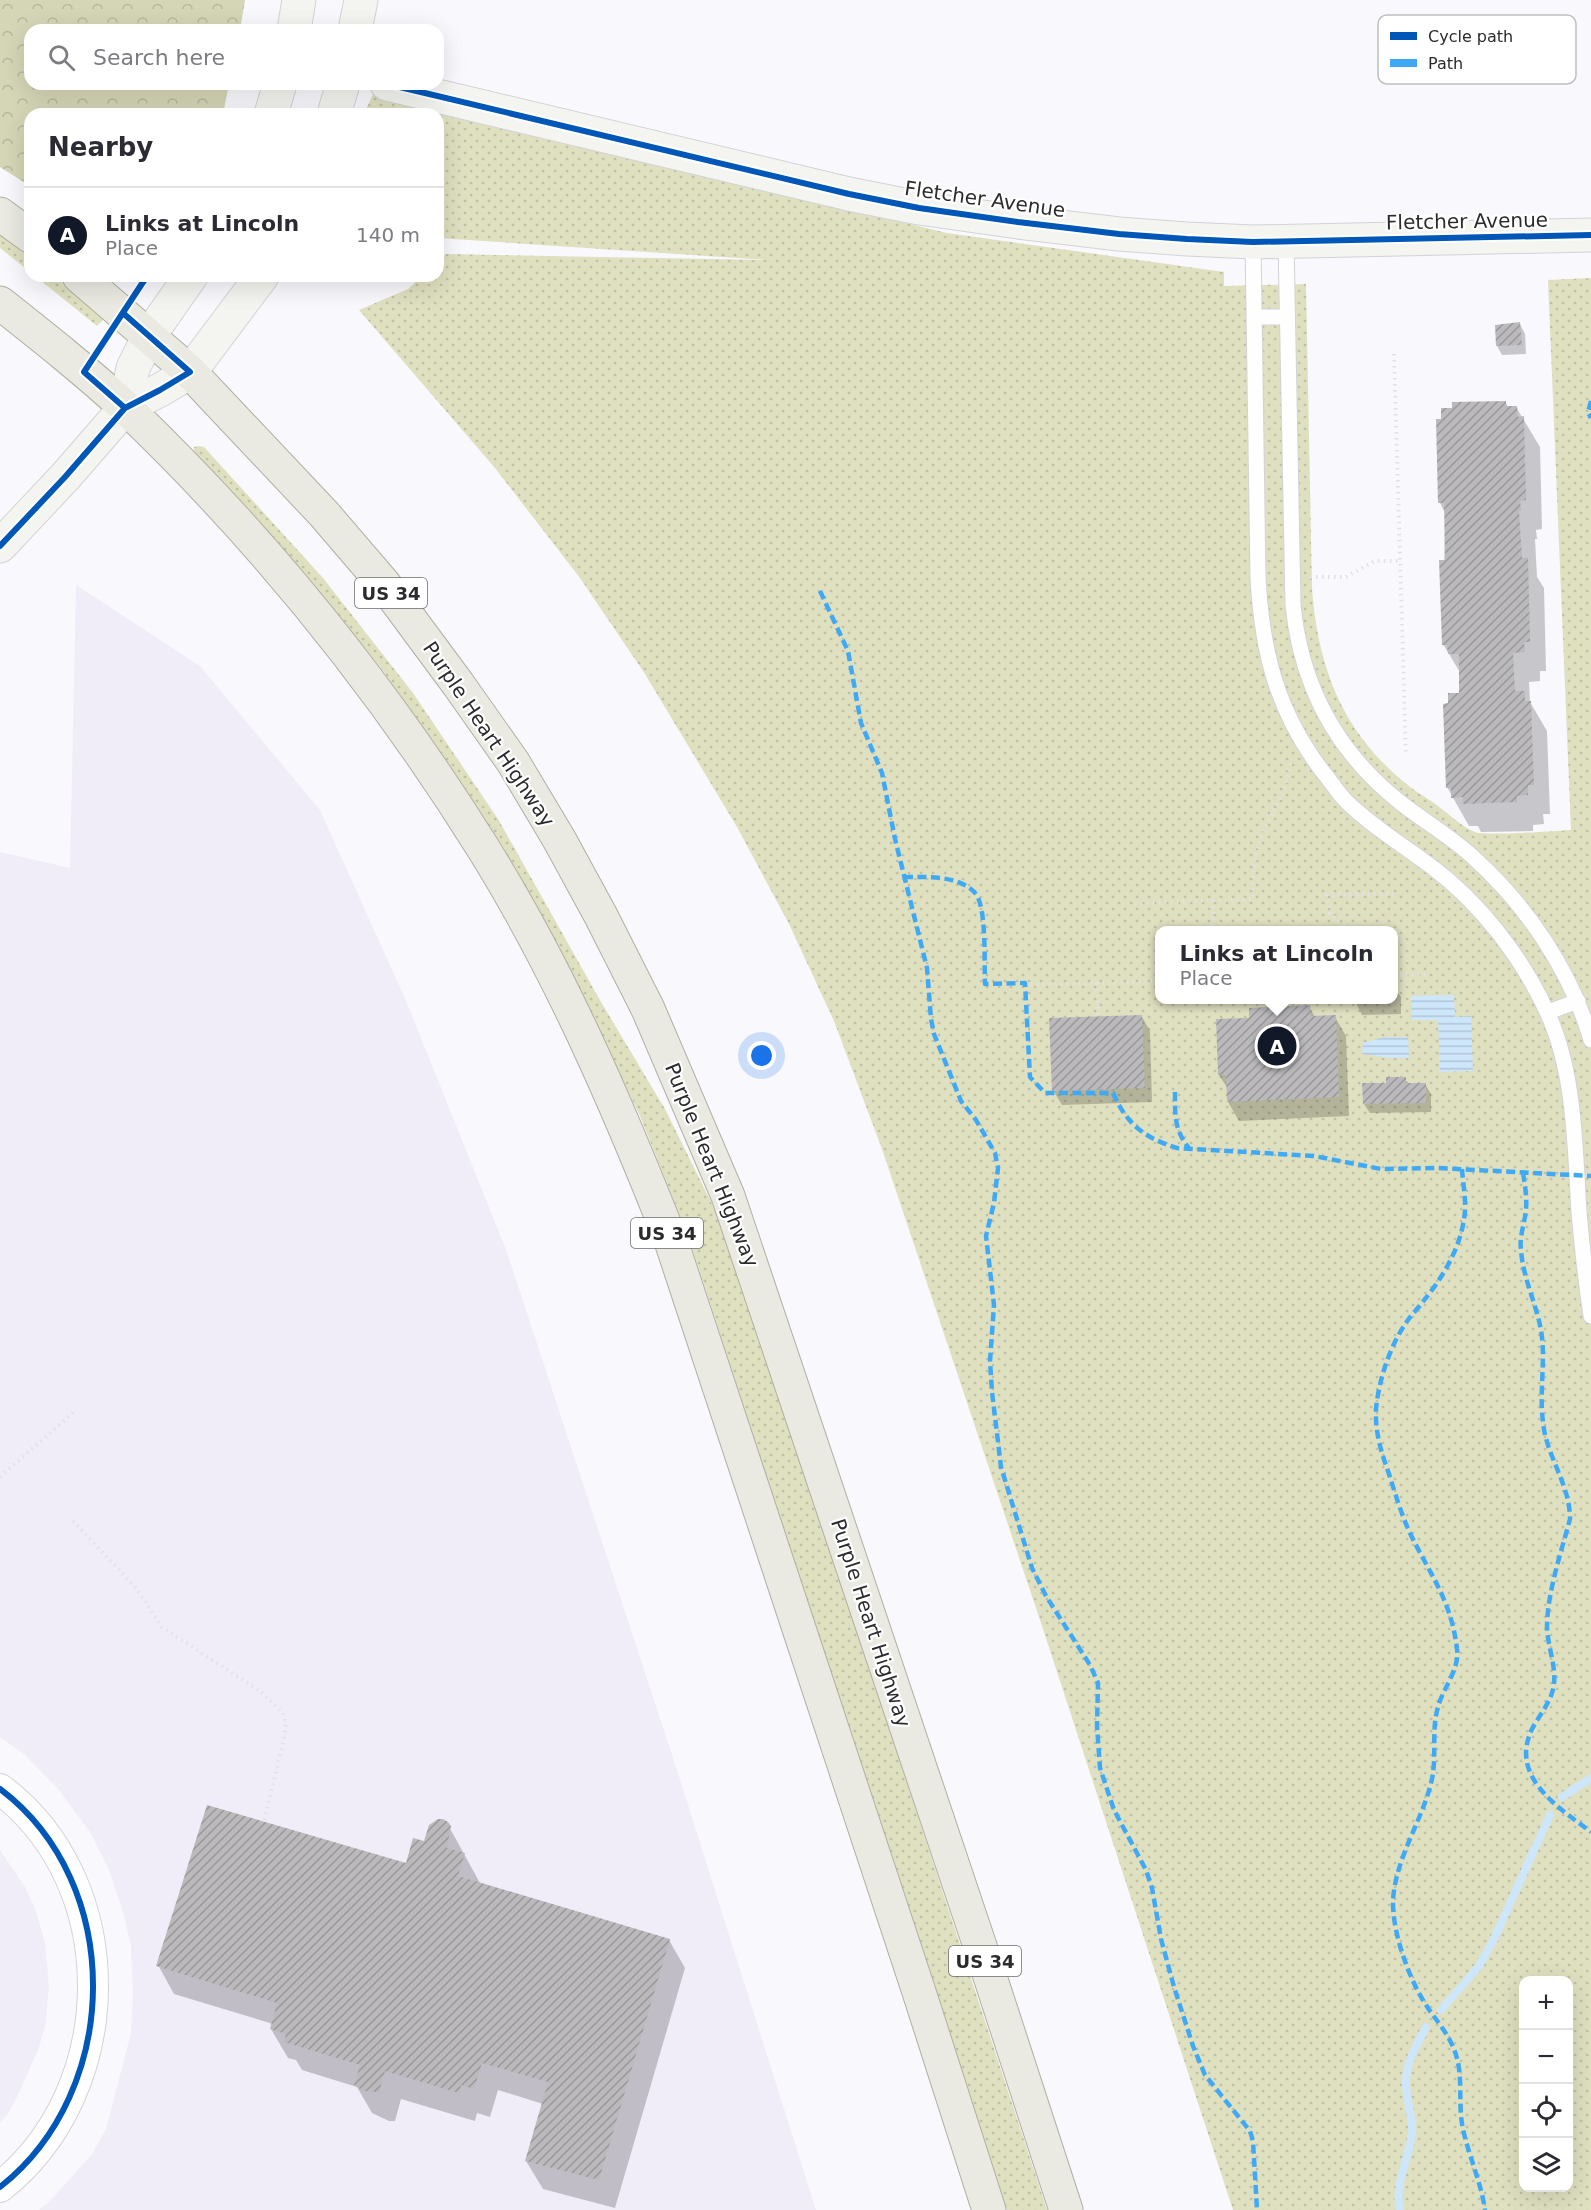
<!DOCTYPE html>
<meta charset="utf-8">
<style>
body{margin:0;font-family:"DejaVu Sans",sans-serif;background:#f7f7f7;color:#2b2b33}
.controls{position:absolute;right:18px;bottom:18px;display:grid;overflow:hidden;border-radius:12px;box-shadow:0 6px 24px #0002}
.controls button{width:54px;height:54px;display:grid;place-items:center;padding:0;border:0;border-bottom:2px solid #e1e1e2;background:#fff;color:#2b2b33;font:30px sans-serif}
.you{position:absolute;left:762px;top:1056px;width:21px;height:21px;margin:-15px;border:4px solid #fff;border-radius:50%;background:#1a73e8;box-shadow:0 0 0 9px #1a73e833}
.badge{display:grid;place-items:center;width:39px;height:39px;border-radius:50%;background:#111827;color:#fff;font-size:20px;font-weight:700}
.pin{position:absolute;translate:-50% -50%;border:3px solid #fff;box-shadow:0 2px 6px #0006}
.popup{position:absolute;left:1155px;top:926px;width:243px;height:78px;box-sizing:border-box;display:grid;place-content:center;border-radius:12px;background:#fff;filter:drop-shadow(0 2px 4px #0005);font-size:20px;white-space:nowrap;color:#7c7c81}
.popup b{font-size:22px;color:#2b2b33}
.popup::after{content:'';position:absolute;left:50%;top:100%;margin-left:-12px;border:12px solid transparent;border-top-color:#fff}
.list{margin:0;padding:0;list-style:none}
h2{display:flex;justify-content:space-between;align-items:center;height:78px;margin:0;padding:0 24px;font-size:26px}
h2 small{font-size:20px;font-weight:400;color:#7c7c81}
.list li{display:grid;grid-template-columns:39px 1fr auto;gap:18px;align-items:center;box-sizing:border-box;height:96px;padding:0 24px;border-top:2px solid #e1e1e2}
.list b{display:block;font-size:22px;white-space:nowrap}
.list p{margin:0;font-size:20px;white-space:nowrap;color:#7c7c81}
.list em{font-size:20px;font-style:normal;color:#7c7c81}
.icon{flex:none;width:33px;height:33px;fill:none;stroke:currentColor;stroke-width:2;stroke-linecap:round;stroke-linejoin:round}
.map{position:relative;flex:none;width:1591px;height:2210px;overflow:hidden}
.search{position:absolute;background:#fff;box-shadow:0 6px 24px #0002;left:24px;top:24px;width:420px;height:66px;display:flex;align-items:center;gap:15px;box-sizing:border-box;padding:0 21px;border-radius:18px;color:#7c7c81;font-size:22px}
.panel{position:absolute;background:#fff;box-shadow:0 6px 24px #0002;left:24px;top:108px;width:420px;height:174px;border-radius:18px}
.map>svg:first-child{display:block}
.commercial{fill:#f0edf9}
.grass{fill:url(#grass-dots);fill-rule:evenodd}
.forest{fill:url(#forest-crowns)}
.water{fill:url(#water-rules)}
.shadow{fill:#0003}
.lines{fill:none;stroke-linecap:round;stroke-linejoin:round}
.stream{stroke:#cee6fa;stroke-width:8}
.building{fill:url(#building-hatch)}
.lane-casing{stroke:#d3d3d7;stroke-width:17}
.street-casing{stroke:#d3d3d7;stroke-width:32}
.secondary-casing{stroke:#d3d3d7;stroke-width:35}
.primary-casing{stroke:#b0afa3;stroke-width:35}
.path{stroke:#e2e2e3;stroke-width:4;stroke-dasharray:1.5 4.5;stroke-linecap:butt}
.lane{stroke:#fefeff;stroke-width:15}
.street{stroke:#fefeff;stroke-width:30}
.secondary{stroke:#f4f4f0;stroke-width:33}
.primary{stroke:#eaeae2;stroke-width:33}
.quiet{stroke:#3fa9f5;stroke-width:4.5;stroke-dasharray:9 4.5;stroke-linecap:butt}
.cycleway-casing{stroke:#fff;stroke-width:10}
.cycleway{stroke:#0057b8;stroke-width:6}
.labels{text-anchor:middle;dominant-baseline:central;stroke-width:4.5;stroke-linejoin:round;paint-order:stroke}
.shield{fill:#fff;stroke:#6b6b6d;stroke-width:1.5}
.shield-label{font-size:18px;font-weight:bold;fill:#2b2b2e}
.street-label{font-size:20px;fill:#2b2b2e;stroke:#fff}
.key{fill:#fff;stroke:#bfbfc0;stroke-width:1.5}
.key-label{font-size:16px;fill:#2b2b2e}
</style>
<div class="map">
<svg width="1591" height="2210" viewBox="0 0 1591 2210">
<defs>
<pattern id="grass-dots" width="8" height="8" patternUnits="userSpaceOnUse" patternTransform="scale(1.5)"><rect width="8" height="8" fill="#dfe0c0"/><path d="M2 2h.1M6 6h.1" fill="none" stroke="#c0c0a5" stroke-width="1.8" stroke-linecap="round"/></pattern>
<pattern id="forest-crowns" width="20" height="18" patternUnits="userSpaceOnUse" patternTransform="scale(1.5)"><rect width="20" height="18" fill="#d5d6b6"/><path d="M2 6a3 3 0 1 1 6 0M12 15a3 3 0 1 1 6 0" fill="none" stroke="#b7b89d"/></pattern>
<pattern id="water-rules" width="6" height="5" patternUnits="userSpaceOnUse" patternTransform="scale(1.5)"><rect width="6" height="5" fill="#cee6fa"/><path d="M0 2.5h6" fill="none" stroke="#b1c5d7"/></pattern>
<pattern id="building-hatch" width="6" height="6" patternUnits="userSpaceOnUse" patternTransform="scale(1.5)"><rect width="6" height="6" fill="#bbb9bc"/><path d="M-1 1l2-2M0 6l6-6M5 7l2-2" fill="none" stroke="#989799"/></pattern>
</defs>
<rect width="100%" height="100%" fill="#f9f8fd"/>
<path class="commercial" d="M 76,585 L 200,666 L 320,810 L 407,1003 L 507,1252 L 678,1773 L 816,2210 L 39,2210 L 49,2202 L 92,2154 L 106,2129 L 131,2033 L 133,1995 L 131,1947 L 124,1915 L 109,1870 L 90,1832 L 58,1789 L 24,1754 L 0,1737 L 0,852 L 70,868 Z
M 0,1850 L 25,1887 L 35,1908 L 45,1943 L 49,1985 L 46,2022 L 39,2047 L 21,2089 L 8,2114 L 0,2123 Z"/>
<path class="grass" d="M 373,94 L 947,233 L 1224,272 L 1224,286 L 1306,284 L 1312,589 C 1318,667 1342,731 1404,782 C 1413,790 1424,796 1434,803 C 1447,812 1460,826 1475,832 C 1481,836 1559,831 1571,830 L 1548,280 L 1591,278 L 1591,2210 L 1233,2210 L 1042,1626 L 882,1149 L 834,1021 L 789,924 L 737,827 L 645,674 L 580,578 L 495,468 L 359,310 L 408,289 L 422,276 L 438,276 L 438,262 L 446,254 L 767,260 L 438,238 L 438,114 L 364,114 ZM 1160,930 L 1394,930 L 1394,1000 L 1160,1000 ZM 1524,1980 L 1568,1980 L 1568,2188 L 1524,2188 Z
M 0,232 L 30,257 L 30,272 L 0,248 Z
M 35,276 L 54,276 L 105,318 L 97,326 Z
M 199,446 L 204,447 L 323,578 L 413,693 L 498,819 L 601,1002 L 665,1109 L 713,1206 L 736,1261 L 1047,2210 L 1007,2210 L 687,1233 L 640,1116 L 556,942 L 468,793 L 381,668 L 288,555 L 195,456 L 194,447 Z"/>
<path class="forest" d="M 0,0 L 245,0 L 240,30 L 30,30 L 30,84 L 229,84 L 223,114 L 30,114 L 30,186 L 0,167 Z"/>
<path class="water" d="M 1454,995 L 1455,1017 L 1471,1016 L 1473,1071 L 1440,1072 L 1438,1020 L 1412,1020 L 1411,996 Z
M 1384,1037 L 1408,1037 L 1409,1058 L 1390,1058 L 1362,1054 L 1363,1043 Z"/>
<path class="shadow" d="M 1520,324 L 1525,334 L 1526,354 L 1502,355 L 1497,346 Z
M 1505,402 L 1509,408 L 1516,407 L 1540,447 L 1542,529 L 1536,530 L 1537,539 L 1535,539 L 1537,577 L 1544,588 L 1546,671 L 1540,671 L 1540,681 L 1529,682 L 1530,702 L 1547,731 L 1550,814 L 1543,814 L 1544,824 L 1533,825 L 1533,831 L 1481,832 L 1478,826 L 1469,826 L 1447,787 L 1450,705 L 1461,694 L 1461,674 L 1443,644 L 1445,513 L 1440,503 Z
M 1394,987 L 1401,997 L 1401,1014 L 1362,1015 L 1357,1005 L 1356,1000 L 1394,1000 Z
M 1309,1007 L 1315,1017 L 1335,1017 L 1346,1036 L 1349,1116 L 1239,1121 L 1228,1102 L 1228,1089 L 1219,1075 L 1251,1019 Z
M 1142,1017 L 1150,1031 L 1152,1102 L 1062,1105 L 1053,1090 Z
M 1405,1079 L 1408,1084 L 1425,1084 L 1431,1094 L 1431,1112 L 1370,1113 L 1364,1104 L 1388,1085 Z
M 447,1823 L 480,1883 L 669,1940 L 685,1968 L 615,2208 L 543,2189 L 526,2161 L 543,2104 L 498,2090 L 490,2117 L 477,2113 L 475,2121 L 401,2099 L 395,2121 L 389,2121 L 372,2113 L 357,2087 L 302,2070 L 296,2060 L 288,2058 L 271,2029 L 273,2024 L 174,1994 L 158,1965 L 407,1864 L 425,1843 Z"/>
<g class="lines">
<path class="stream" d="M 1562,1797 L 1591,1778
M 1441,2010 L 1479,1966 L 1494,1939 L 1550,1815
M 1400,2210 C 1394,2184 1409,2159 1412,2133 C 1413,2115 1405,2097 1406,2079 C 1407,2060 1418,2043 1426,2027"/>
</g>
<path class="building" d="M 1520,322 L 1522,345 L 1496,346 L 1495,325 Z
M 1506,401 L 1506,406 L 1517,406 L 1518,417 L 1524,416 L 1526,500 L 1520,501 L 1521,511 L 1519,511 L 1522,558 L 1528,558 L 1530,642 L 1524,642 L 1525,652 L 1513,653 L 1515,691 L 1525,691 L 1525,701 L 1531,701 L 1534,785 L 1528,785 L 1528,795 L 1517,796 L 1517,802 L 1463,804 L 1463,797 L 1451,798 L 1451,788 L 1446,788 L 1443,704 L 1448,703 L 1448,693 L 1459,693 L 1459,654 L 1448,654 L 1447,645 L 1442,645 L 1439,560 L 1445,560 L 1445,550 L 1444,503 L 1438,503 L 1436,419 L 1441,419 L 1441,408 L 1452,408 L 1452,402 Z
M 1310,1005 L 1311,1016 L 1336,1015 L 1339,1097 L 1227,1102 L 1226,1075 L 1218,1075 L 1216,1019 L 1249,1018 L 1249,1008 Z
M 1142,1015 L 1145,1088 L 1052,1091 L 1049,1018 Z
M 1386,1077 L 1406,1077 L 1406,1083 L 1426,1083 L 1426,1103 L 1363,1104 L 1362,1083 L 1386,1083 Z
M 207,1805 L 406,1863 L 413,1838 L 424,1841 L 429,1825 L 438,1819 L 443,1819 L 448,1822 L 451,1826 L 447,1848 L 465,1853 L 458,1876 L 670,1939 L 599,2180 L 525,2161 L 548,2082 L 482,2063 L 474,2089 L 461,2085 L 459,2093 L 385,2071 L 379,2092 L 363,2091 L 354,2085 L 360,2065 L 284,2042 L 286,2034 L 270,2029 L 277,2003 L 156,1966 Z"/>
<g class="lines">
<g class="lane-casing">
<path id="lane" d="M 1286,241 L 1293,605 C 1301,686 1336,752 1401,803 C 1425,822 1452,837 1474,858 C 1527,906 1571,971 1591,1040
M 1253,242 L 1258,578 C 1262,652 1277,712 1323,772 C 1331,781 1337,792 1346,801 C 1371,826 1403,845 1432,867 C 1480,903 1522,957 1547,1012 C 1575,1071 1575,1148 1579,1212 C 1582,1247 1586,1282 1591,1316
M 1255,317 L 1287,317
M 1548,1012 L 1578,1001"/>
</g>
<g class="street-casing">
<path id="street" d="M 0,1789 C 126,1884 122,2091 0,2187"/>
</g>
<g class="secondary-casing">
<path id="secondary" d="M 294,30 L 299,0
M 355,30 L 361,0
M 387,84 L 849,194 L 919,208 L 1018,222 L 1119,234 L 1187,239 L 1253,242 L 1591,235
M 271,114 L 280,84
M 334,114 L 343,84
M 125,408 L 133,368 L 149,336 L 191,276
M 0,546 L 65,477 L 125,408 L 160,390 L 190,372 L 262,276"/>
</g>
<g class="primary-casing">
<path id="primary" d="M 0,214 L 30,236
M 79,276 L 190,372 L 324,514 L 384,584 L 458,684 L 513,762 L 559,839 L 601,916 L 648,1009 L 728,1196 L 983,1955 L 1066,2210
M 0,303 C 43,337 86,371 126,408 C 262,538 383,688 483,848 C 559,970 617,1104 670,1238 L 920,1995 L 989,2210"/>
</g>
<path class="path" d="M 1394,354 L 1406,756
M 1310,577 L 1346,577 L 1375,561 L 1401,561
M 1213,900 L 1214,930
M 1135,903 L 1252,899 C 1253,880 1253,861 1259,843 C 1268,815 1291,789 1290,759
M 1348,930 L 1330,913 L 1327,895 L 1393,894
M 983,943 L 989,942
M 1394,975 L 1428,974
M 1025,983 L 1038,985 L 1160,981
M 1097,983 L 1098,1016
M 1281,1000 L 1282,1007
M 0,1477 L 75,1411
M 73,1521 L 136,1588 L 162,1627 L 261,1692 L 283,1713 L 286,1724 L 284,1739 L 264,1821"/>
<use href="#lane" class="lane"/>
<use href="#street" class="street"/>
<use href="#secondary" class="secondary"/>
<use href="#primary" class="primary"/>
<path class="quiet" d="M 1591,401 L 1588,412 L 1591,418
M 820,591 L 848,651 L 861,723 L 882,773 L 895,839 L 927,968 L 931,1019 L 934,1034 L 961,1101 L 976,1120 L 995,1153 L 998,1168 L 994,1203 L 986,1236 L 994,1305 L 990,1361 L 992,1392 L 1001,1467 L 1032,1568 L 1046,1596 L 1090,1665 L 1098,1683 L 1097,1726 L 1100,1768 L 1114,1810 L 1146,1870 L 1152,1888 L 1161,1939 L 1174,1987 L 1193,2046 L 1205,2075 L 1250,2131 L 1253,2141 L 1257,2210
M 904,877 C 926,877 959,875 975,893 C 987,905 984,965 985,984 L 1025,983 L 1030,1077 L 1045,1093 L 1113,1093 C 1127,1125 1145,1138 1177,1148 L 1314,1156 L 1381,1169 L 1438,1168 L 1591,1176
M 1175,1092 C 1175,1115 1174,1130 1189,1148
M 1462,1169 C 1463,1185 1467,1203 1464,1219 C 1460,1248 1443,1277 1425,1299 C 1420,1306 1413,1313 1408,1320 C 1390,1345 1379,1379 1376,1409 C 1375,1432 1381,1452 1389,1474 C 1395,1493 1401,1513 1409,1531 C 1430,1575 1451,1599 1457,1649 C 1460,1669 1443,1688 1438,1707 C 1431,1730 1437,1755 1432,1779 C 1423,1820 1396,1856 1393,1900 C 1392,1932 1409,1979 1426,2005 C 1435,2019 1447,2032 1453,2047 C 1465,2073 1457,2102 1463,2129 C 1469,2157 1481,2182 1485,2210
M 1523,1173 C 1525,1185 1527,1197 1526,1209 C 1525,1223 1519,1236 1521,1250 C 1523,1278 1536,1303 1541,1330 C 1546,1360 1539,1392 1543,1422 C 1546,1456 1570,1484 1570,1519 C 1561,1553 1548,1590 1547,1625 C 1547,1645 1556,1664 1554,1684 C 1552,1701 1540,1714 1532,1729 C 1509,1777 1558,1807 1591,1832"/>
<g class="cycleway-casing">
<path id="cycleway" d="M 387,84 L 849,194 L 919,208 L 1018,222 L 1119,234 L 1187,239 L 1253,242 L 1591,235
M 125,408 L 84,372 L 147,276
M 0,546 L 65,477 L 125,408 L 160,390 L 190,372 L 123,313
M 0,1789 C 126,1884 122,2091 0,2187"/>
</g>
<use href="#cycleway" class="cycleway"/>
</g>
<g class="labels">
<g class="shield">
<rect x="355" y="578" width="72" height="30" rx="4.5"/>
<rect x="631" y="1218" width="72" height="30" rx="4.5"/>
<rect x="949" y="1946" width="72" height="30" rx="4.5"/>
</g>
<g class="shield-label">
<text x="391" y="593">US 34</text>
<text x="667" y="1233">US 34</text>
<text x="985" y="1961">US 34</text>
</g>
<g class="street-label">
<text transform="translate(985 199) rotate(8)">Fletcher Avenue</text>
<text transform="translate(1467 221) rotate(-1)">Fletcher Avenue</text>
<text transform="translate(489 734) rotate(56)">Purple Heart Highway</text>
<text transform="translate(712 1165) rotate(68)">Purple Heart Highway</text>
<text transform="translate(871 1623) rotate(72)">Purple Heart Highway</text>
</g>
</g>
<rect x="1378" y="15" width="198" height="69" rx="9" class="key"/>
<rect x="1390" y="32" width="27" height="8" fill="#0057b8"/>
<rect x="1390" y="59" width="27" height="8" fill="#3fa9f5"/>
<g class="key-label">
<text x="1428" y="42">Cycle path</text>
<text x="1428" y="69">Path</text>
</g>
</svg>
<div class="controls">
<button>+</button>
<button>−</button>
<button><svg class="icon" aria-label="locate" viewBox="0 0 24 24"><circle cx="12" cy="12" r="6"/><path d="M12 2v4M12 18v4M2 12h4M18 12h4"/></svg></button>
<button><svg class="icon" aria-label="layers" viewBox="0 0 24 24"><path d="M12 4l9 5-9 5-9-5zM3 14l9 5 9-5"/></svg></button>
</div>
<div class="you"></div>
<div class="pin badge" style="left:1277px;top:1046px">A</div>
<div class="popup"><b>Links at Lincoln</b>Place</div>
<div class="search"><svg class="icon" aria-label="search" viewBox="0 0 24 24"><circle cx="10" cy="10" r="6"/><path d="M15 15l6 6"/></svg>Search here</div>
<section class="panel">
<h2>Nearby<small></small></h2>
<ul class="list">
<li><span class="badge">A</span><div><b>Links at Lincoln</b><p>Place</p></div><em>140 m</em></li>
</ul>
</section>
</div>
